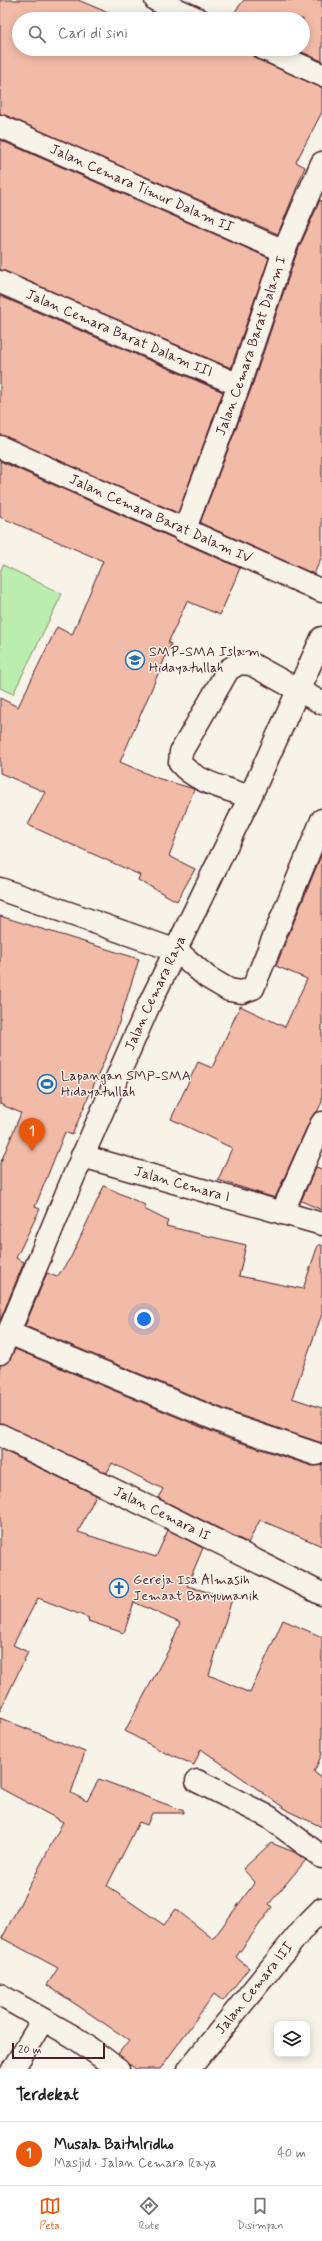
<!DOCTYPE html>
<html lang="id">
<meta charset="utf-8">
<style>
body{margin:0;font-family:Mynerve,sans-serif;background:#f2f2f2;color:#222}
.controls{position:absolute;right:12px;bottom:12px;display:grid;overflow:hidden;border-radius:8px;box-shadow:0 2px 10px #0003}
.controls button{width:36px;height:36px;display:grid;place-items:center;padding:0;border:0;border-bottom:1px solid #e0e0e0;background:#fff;color:#222;font:20px sans-serif}
.scale{position:absolute;left:12px;bottom:10px;width:93px;box-sizing:border-box;padding-left:4px;border:2px solid #4a1f2b;border-top:0;font-size:11px;line-height:14px;white-space:nowrap;color:#4a1f2b;-webkit-text-stroke:3px #f7f3e8;paint-order:stroke}
.you{position:absolute;left:144px;top:1319px;width:14px;height:14px;margin:-10px;border:3px solid #fff;border-radius:50%;background:#1a73e8;box-shadow:0 0 0 6px #1a73e833}
.badge{display:grid;place-items:center;width:26px;height:26px;border-radius:50%;background:#ea580c;color:#fff;font-size:13px;font-weight:700}
.pin{position:absolute;translate:-50% -33px;filter:drop-shadow(0 1px 2px #0008)}
.pin::after{content:'';position:absolute;top:21px;width:14px;height:12px;background:inherit;clip-path:polygon(0 0,100% 0,50% 100%)}
.list{margin:0;padding:0;list-style:none}
h2{display:flex;justify-content:space-between;align-items:center;height:52px;margin:0;padding:0 16px;font-size:17px}
h2 small{font-size:13px;font-weight:400;color:#767676}
.list li{display:grid;grid-template-columns:26px 1fr auto;gap:12px;align-items:center;box-sizing:border-box;height:64px;padding:0 16px;border-top:1px solid #e0e0e0}
.list b{display:block;font-size:15px;white-space:nowrap}
.list p{margin:0;font-size:13px;white-space:nowrap;color:#767676}
.list em{font-size:13px;font-style:normal;color:#767676}
.icon{flex:none;width:22px;height:22px;fill:none;stroke:currentColor;stroke-width:2;stroke-linecap:round;stroke-linejoin:round}
.map{position:relative;flex:none;width:322px;height:2069px;overflow:hidden}
.search{position:absolute;background:#fff;box-shadow:0 2px 10px #0003;left:12px;right:12px;top:12px;height:44px;display:flex;align-items:center;gap:10px;box-sizing:border-box;padding:0 14px;border-radius:22px;color:#767676;font-size:15px}
.sheet{height:116px;background:#fff}
nav{display:flex;justify-content:space-around;align-items:center;box-sizing:border-box;height:56px;border-top:1px solid #e0e0e0;background:#fff;font-size:11px;color:#767676}
nav a{display:grid;justify-items:center;gap:2px}
nav .on{color:#ea580c}
.map>svg:first-child{display:block}
.green{fill:#bbeeae;stroke:#82866c}
.building{fill:#f2bba7;stroke:#4a1f2b}
.lines{fill:none;stroke-linecap:round;stroke-linejoin:round}
.minor-casing{stroke:#4a1f2b;stroke-width:25}
.major-casing{stroke:#4a1f2b;stroke-width:25}
.minor{stroke:#f7f3e8;stroke-width:22}
.major{stroke:#f7f3e8;stroke-width:22}
.labels{text-anchor:middle;dominant-baseline:central;stroke-width:3;stroke-linejoin:round;paint-order:stroke}
.street-label{font-size:14px;fill:#4a1f2b;stroke:#f7f3e8}
.poi-label{font-size:14px;fill:#4a1f2b;stroke:#f7f3e8;text-anchor:start}
</style>
<div class="map">
<svg width="322" height="2069" viewBox="0 0 322 2069">
<rect width="100%" height="100%" fill="#f7f3e8"/>
<filter id="ink" filterUnits="userSpaceOnUse"><feTurbulence type="fractalNoise" baseFrequency=".025" numOctaves="2"/><feDisplacementMap in="SourceGraphic" scale="8" xChannelSelector="R" yChannelSelector="G"/><feConvolveMatrix kernelMatrix="1 2 1 2 8 2 1 2 1" color-interpolation-filters="sRGB"/></filter>
<g filter="url(#ink)">
<path class="green" d="M 3,565 L 62,594 L 13,694 L 0,688 L 0,572 Z"/>
<path class="building" d="M 0,0 L 78,0 L 123,19 L 19,19 L 19,49 L 193,49 L 202,53 L 205,49 L 252,49 L 254,56 L 259,60 L 322,87 L 322,112 L 296,162 L 305,167 L 278,234 L 0,114 Z
M 244,0 L 322,0 L 322,61 L 295,49 L 303,49 L 303,19 L 229,19 Z
M 0,140 L 269,258 L 231,368 L 0,270 Z
M 320,200 L 322,201 L 322,556 L 314,574 L 200,523 L 251,389 L 296,255 Z
M 0,296 L 223,392 L 178,513 L 0,435 Z
M 0,461 L 240,568 L 220,615 L 187,601 L 168,643 L 171,644 L 120,762 L 157,778 L 194,789 L 169,856 L 195,869 L 177,901 L 138,880 L 140,875 L 28,825 L 45,792 L 0,773 L 0,698 L 18,707 L 57,627 L 72,635 L 103,561 L 0,517 Z
M 322,853 L 322,1102 L 317,1112 L 311,1118 L 275,1198 L 218,1180 L 232,1148 L 171,1119 L 198,1062 L 212,1068 L 240,1006 L 285,1027 L 307,979 L 276,966 Z
M 0,916 L 139,959 L 114,1038 L 72,1135 L 65,1132 L 35,1207 L 40,1209 L 16,1258 L 24,1262 L 0,1321 L 0,1164 L 21,1113 L 0,1104 Z
M 316,1167 L 322,1169 L 322,1210 L 301,1201 Z
M 104,1186 L 145,1205 L 144,1209 L 168,1221 L 166,1226 L 246,1245 L 239,1276 L 303,1289 L 318,1245 L 322,1245 L 322,1314 L 292,1398 L 322,1408 L 322,1443 L 236,1414 L 25,1326 L 47,1273 L 57,1277 L 71,1257 Z
M 15,1349 L 227,1438 L 312,1466 L 322,1465 L 322,1546 L 260,1520 L 248,1543 L 158,1498 L 163,1489 L 112,1463 L 107,1473 L 0,1423 L 0,1365 L 8,1363 Z
M 0,1449 L 96,1495 L 78,1532 L 156,1557 L 168,1530 L 203,1548 L 187,1586 L 232,1599 L 209,1675 L 250,1693 L 283,1620 L 322,1637 L 322,1754 L 314,1772 L 322,1778 L 322,1827 L 290,1812 L 201,1749 L 194,1765 L 168,1753 L 167,1754 L 125,1731 L 170,1647 L 180,1623 L 134,1602 L 124,1633 L 88,1621 L 89,1618 L 38,1598 L 13,1645 L 28,1652 L 0,1711 Z
M 0,1718 L 85,1752 L 71,1793 L 87,1801 L 99,1779 L 184,1811 L 184,1813 L 152,1813 L 147,1825 L 139,1822 L 107,1886 L 164,1925 L 176,1909 L 213,1939 L 255,1882 L 243,1869 L 271,1843 L 294,1852 L 306,1860 L 269,1904 L 272,1907 L 236,1957 L 249,1968 L 223,2001 L 214,1994 L 160,2069 L 136,2069 L 129,2064 L 118,2054 L 129,2040 L 47,1985 L 58,1968 L 2,1938 L 63,1822 L 0,1788 Z"/>
<g class="lines">
<g class="minor-casing">
<g id="minor">
<path d="M 156,0 L 198,19"/>
<path d="M 264,49 L 322,75"/>
<path id="s1" d="M 0,126 L 284,251"/>
<path id="s2" d="M 0,282 L 239,385"/>
<path id="s3" d="M 0,447 L 322,591"/>
<path id="s4" d="M 184,531 L 239,385 L 284,251 L 322,163"/>
<path d="M 250,797 C 228,789 195,782 180,763 L 181,752 L 228,670 L 239,663 L 251,664 L 322,703"/>
<path d="M 0,889 L 177,951 L 207,977 L 229,990 L 242,992 L 253,988 L 322,820"/>
<path id="s5" d="M 82,1156 L 322,1224"/>
<path d="M 282,1213 L 322,1123"/>
<path d="M 9,1333 L 232,1426 L 316,1454"/>
<path id="s6" d="M 0,1435 L 155,1510 L 322,1594"/>
<path d="M 197,1781 L 269,1817 L 322,1857"/>
<path d="M 0,1995 L 74,2037 L 118,2069"/>
<path d="M 13,2069 L 43,2020"/>
<path id="s7" d="M 189,2069 L 305,1926 L 322,1909"/>
</g>
</g>
<g class="major-casing">
<g id="major">
<path id="s8" d="M 0,1353 L 73,1178 L 148,1007 L 250,797 L 322,638"/>
</g>
</g>
<use href="#minor" class="minor"/>
<use href="#major" class="major"/>
</g>
</g>
<defs>
<g id="school-ring" transform="scale(1)"><circle r="9.5" fill="#f7f3e8" stroke="#1f6fb2" stroke-width="1.5"/><path d="M0-5L7-2L0 1L-7-2ZM-4 1L0 2.5L4 1V4Q0 6-4 4Z" fill="#1f6fb2"/></g>
<g id="stadium-ring" transform="scale(1)"><circle r="9.5" fill="#f7f3e8" stroke="#1f6fb2" stroke-width="1.5"/><path d="M0-5a6.5 5 0 1 0 0 10a6.5 5 0 1 0 0-10ZM-3.5-1.8h7v3.6h-7Z" fill="#1f6fb2"/></g>
<g id="church-ring" transform="scale(1)"><circle r="9.5" fill="#f7f3e8" stroke="#1f6fb2" stroke-width="1.5"/><path d="M-1.2-6h2.4v3.5h3.3v2.4h-3.3V6h-2.4V-.1h-3.3v-2.4h3.3Z" fill="#1f6fb2"/></g>
</defs>
<g fill-rule="evenodd">
<use href="#school-ring" x="135" y="660"/>
<use href="#stadium-ring" x="47" y="1084"/>
<use href="#church-ring" x="119" y="1588"/>
</g>
<g class="labels">
<g class="street-label">
<text stroke="none"><textPath href="#s1" startOffset="155">Jalan Cemara Timur Dalam II</textPath></text>
<text stroke="none"><textPath href="#s2" startOffset="130">Jalan Cemara Barat Dalam III</textPath></text>
<text stroke="none"><textPath href="#s4" startOffset="197">Jalan Cemara Barat Dalam I</textPath></text>
<text stroke="none"><textPath href="#s3" startOffset="176">Jalan Cemara Barat Dalam IV</textPath></text>
<text stroke="none"><textPath href="#s8" startOffset="392">Jalan Cemara Raya</textPath></text>
<text stroke="none"><textPath href="#s5" startOffset="104">Jalan Cemara I</textPath></text>
<text stroke="none"><textPath href="#s6" startOffset="180">Jalan Cemara II</textPath></text>
<text stroke="none"><textPath href="#s7" startOffset="104">Jalan Cemara III</textPath></text>
</g>
<g class="poi-label">
<text x="149" y="652">SMP-SMA Islam<tspan x="149" dy="16">Hidayatullah</tspan></text>
<text x="61" y="1076">Lapangan SMP-SMA<tspan x="61" dy="16">Hidayatullah</tspan></text>
<text x="133" y="1580">Gereja Isa Almasih<tspan x="133" dy="16">Jemaat Banyumanik</tspan></text>
</g>
</g>
</svg>
<div class="controls">
<button><svg class="icon" aria-label="layers" viewBox="0 0 24 24"><path d="M12 4l9 5-9 5-9-5zM3 14l9 5 9-5"/></svg></button>
</div>
<div class="scale">20 m</div>
<div class="you"></div>
<div class="pin badge" style="left:32px;top:1151px">1</div>
<div class="search"><svg class="icon" aria-label="search" viewBox="0 0 24 24"><circle cx="10" cy="10" r="6"/><path d="M15 15l6 6"/></svg>Cari di sini</div>
</div>
<section class="sheet">
<h2>Terdekat<small></small></h2>
<ul class="list">
<li><span class="badge">1</span><div><b>Musala Baitulridho</b><p>Masjid · Jalan Cemara Raya</p></div><em>40 m</em></li>
</ul>
</section>
<nav>
<a class="on"><svg class="icon" aria-label="map" viewBox="0 0 24 24"><path d="M3 6l6-2 6 2 6-2v14l-6 2-6-2-6 2zM9 4v14M15 6v14"/></svg>Peta</a>
<a><svg class="icon" aria-label="directions" viewBox="0 0 24 24"><path d="M12 3l9 9-9 9-9-9zM9 14v-3h6M13 9l2 2-2 2"/></svg>Rute</a>
<a><svg class="icon" aria-label="saved" viewBox="0 0 24 24"><path d="M7 4h10v16l-5-4-5 4z"/></svg>Disimpan</a>
</nav>
